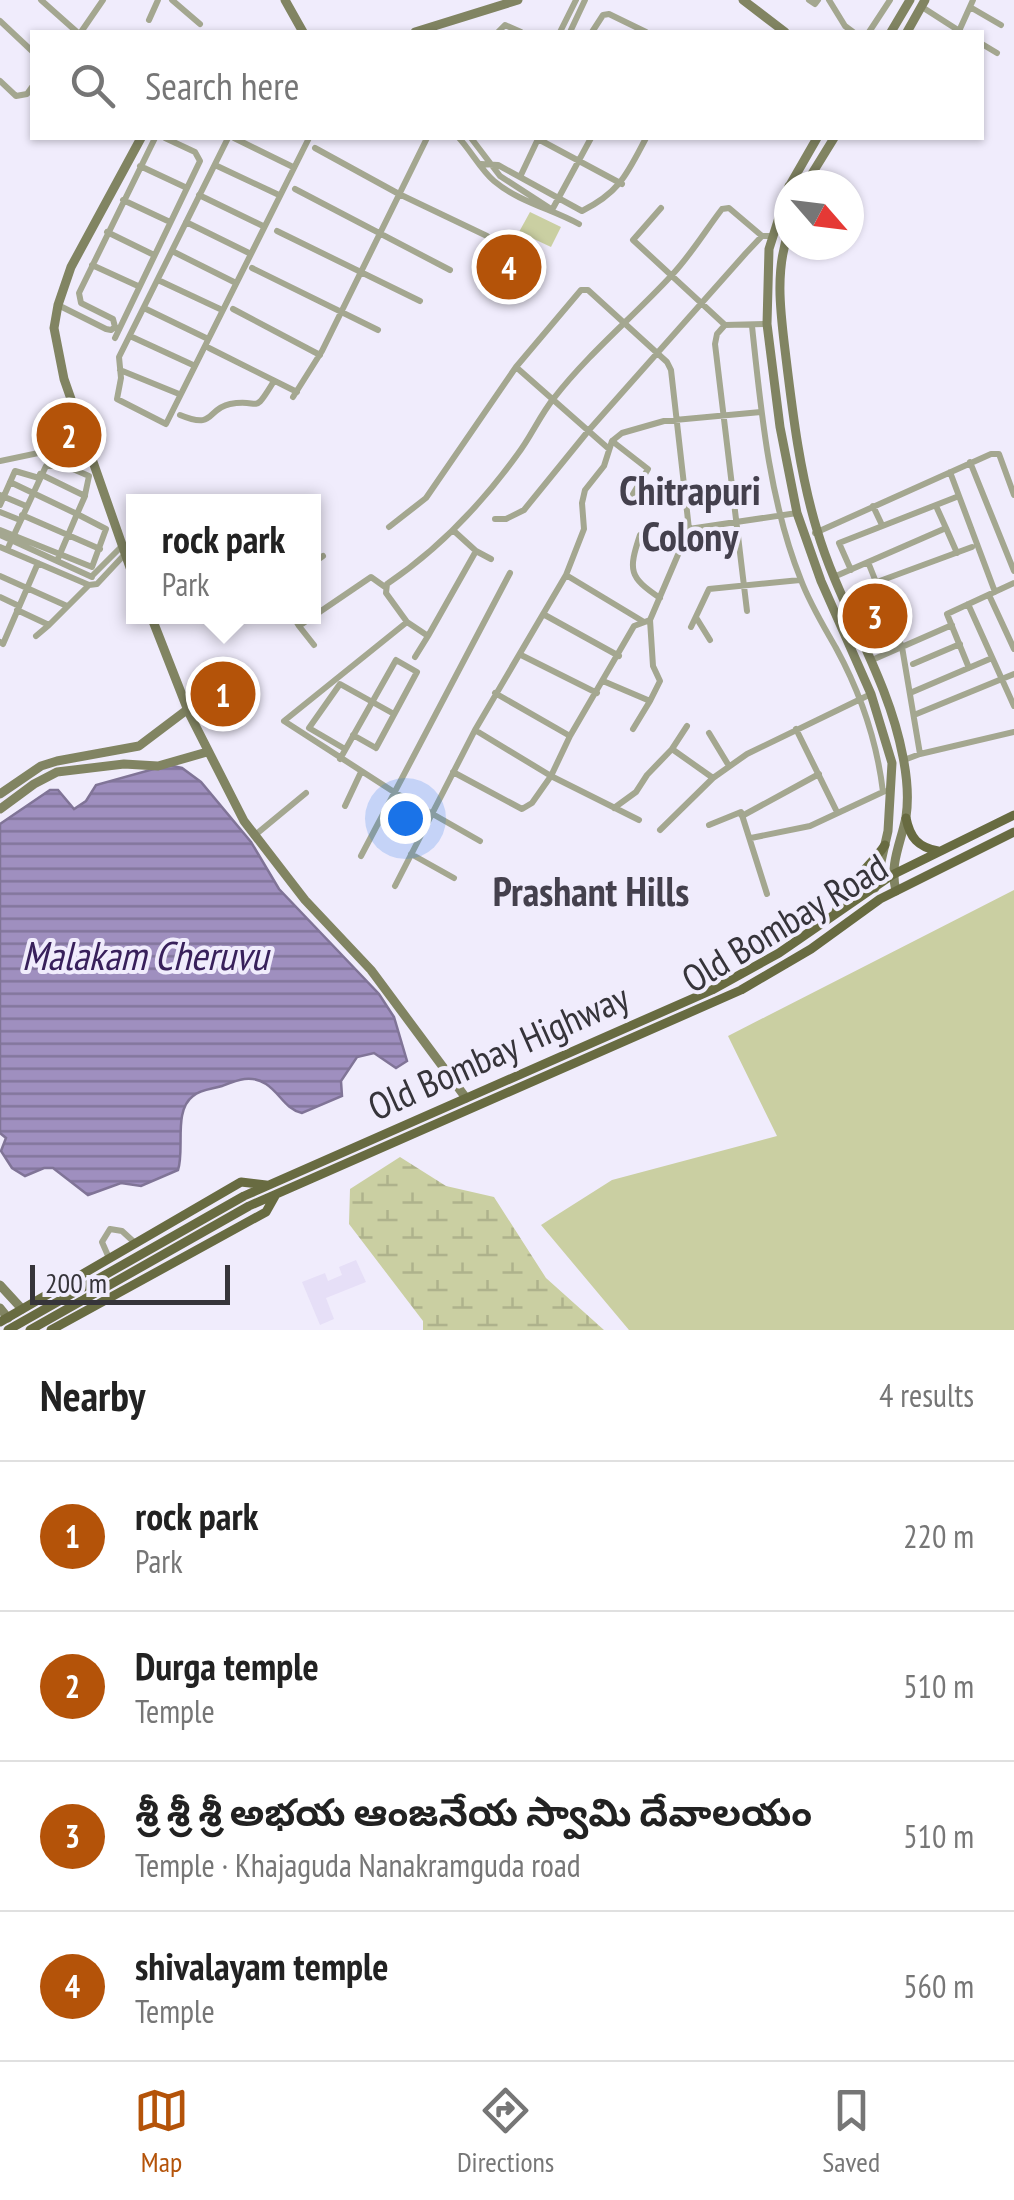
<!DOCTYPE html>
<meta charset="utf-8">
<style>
body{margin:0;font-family:"PT Sans Narrow","Noto Sans Telugu",sans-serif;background:#f6f6f6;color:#222}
.compass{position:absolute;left:774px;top:170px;width:90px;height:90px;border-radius:50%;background:#fff;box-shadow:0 2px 8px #0004;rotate:118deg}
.scale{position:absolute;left:30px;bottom:25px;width:200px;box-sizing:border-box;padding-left:10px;border:5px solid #36343a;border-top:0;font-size:28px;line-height:35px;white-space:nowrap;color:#36343a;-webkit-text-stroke:8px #f0ecfc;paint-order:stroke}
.you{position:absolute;left:405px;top:818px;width:35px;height:35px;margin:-25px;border:8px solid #fff;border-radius:50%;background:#1a73e8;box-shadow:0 0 0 15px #1a73e833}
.badge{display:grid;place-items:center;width:65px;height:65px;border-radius:50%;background:#b45309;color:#fff;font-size:32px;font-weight:700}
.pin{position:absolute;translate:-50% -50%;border:5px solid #fff;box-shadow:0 2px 10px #0006}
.popup{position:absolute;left:126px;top:494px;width:195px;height:130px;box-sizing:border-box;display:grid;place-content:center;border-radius:0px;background:#fff;filter:drop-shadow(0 2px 8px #0005);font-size:32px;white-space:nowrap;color:#767676}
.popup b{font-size:38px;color:#222}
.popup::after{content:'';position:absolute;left:50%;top:100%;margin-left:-20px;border:20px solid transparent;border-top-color:#fff}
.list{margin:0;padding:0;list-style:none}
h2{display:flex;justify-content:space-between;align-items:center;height:130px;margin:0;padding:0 40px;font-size:42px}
h2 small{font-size:32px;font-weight:400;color:#767676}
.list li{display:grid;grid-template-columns:65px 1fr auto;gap:30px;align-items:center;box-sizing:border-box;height:150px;padding:0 40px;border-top:2px solid #e0e0e0}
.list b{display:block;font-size:38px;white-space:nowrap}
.list p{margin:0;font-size:32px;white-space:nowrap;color:#767676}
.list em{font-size:32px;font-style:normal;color:#767676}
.icon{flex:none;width:55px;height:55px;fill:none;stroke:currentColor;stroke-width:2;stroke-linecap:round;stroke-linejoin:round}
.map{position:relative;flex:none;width:1014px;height:1330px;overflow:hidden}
.search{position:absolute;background:#fff;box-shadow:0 2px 8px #0004;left:30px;right:30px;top:30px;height:110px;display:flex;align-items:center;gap:25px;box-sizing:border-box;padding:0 35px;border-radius:0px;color:#767676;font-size:38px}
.sheet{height:730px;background:#fff}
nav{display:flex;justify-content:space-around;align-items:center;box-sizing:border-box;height:140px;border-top:2px solid #e0e0e0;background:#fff;font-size:28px;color:#767676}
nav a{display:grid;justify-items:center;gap:5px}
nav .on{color:#b45309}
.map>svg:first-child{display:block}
.built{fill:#e6dff7}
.grass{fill:#cacfa2}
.wetland{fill:url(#wetland-marsh)}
.water{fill:url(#water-rules);stroke:#807497;stroke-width:2.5}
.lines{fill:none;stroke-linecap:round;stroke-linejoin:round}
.street{stroke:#a4a790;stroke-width:6}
.secondary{stroke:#818462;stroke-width:9}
.primary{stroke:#686b41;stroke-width:9}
.labels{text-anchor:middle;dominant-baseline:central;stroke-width:8;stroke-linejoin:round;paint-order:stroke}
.street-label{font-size:38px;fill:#36343a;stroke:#f0ecfc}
.neighbourhood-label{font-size:40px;font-weight:bold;fill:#44404d;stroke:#f0ecfc}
.water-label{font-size:40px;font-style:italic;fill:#38205b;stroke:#f0ecfc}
</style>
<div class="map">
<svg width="1014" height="1330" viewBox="0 0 1014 1330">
<defs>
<pattern id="wetland-marsh" width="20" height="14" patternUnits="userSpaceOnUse" patternTransform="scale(2.5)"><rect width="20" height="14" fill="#cacfa2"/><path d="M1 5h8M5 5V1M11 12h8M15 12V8" fill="none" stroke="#aeb28c"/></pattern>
<pattern id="water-rules" width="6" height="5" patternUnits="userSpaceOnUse" patternTransform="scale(2.5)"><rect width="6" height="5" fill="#9f8fbf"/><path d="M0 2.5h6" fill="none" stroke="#82769c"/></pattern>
</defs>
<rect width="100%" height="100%" fill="#f0ecfc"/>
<path class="built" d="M 356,1260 L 366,1282 L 326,1298 L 334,1319 L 320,1325 L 302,1282 L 325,1273 L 328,1281 L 342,1275 L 339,1267 Z"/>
<path class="grass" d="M 530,212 L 561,227 L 551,247 L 519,232 Z
M 1014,890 L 1014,1330 L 629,1330 L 541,1225 L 612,1180 L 777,1136 L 728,1036 Z"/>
<path class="wetland" d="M 400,1157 L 446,1186 L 494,1197 L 546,1278 L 604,1330 L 423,1330 L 423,1321 L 349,1224 L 350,1189 Z"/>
<path class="water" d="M 168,765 L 182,768 L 201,782 L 251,842 L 279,889 L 379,994 L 394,1017 L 407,1061 L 396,1068 L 374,1053 L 357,1057 L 341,1081 L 342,1096 L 302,1113 C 285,1109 280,1093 266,1084 C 251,1074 237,1080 222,1086 C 213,1089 201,1089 193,1096 C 173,1111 185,1149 178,1170 L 141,1186 L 121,1183 L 88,1195 L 53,1168 L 44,1168 L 25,1176 L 12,1168 L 1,1151 L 6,1138 L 0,1133 L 0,824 L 50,790 L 58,790 L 74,809 L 86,801 L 96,785 Z"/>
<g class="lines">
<path class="street" d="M 41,0 L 77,32
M 172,0 L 200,24
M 809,0 L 815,4 L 818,0
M 829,0 L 845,26 L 853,32
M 922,7 L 961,32
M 970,7 L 1001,25
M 149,20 L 158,0
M 0,21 L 32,51
M 959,31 L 973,0
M 81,32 L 103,0
M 498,32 L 505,25 L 521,32
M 560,32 L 576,0
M 570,32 L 585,0
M 592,32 L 603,15 L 609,14 L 646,32
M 869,32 L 890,0
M 982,44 L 997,53
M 0,81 L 16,96 L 27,94 L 32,87
M 228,138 L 119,357 L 121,378 L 117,399 L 166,424 L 309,138
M 234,138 L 293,167
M 459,138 C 471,151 481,170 494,181 C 519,202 552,209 579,224
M 471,138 L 500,176 L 551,209
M 538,139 L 622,184
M 315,148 L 399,194 L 487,236
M 481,164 L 498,165 L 582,211 C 620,192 627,174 646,138
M 215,165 L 279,195
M 140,166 L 187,188
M 520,177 L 538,139
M 295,189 L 450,270
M 199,195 L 263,226
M 123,200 L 170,222
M 661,208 L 633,240 L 725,325 L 767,324
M 552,210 L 591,138
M 186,222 L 249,253
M 277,231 L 420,301
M 107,232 L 154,255
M 172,251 L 234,282
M 92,265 L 138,286
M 252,268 L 378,330
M 158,280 L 220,309
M 58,305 L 106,329 L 111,330 L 115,327 L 113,319 L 81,303 L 79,293 L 155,138
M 144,308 L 206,338
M 233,309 L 320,355
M 725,325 L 717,334 L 715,344 L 747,611
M 752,326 C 761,411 769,500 801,580 C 810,604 823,625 836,648 C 860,692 877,742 883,792
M 130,336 L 193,365
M 115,338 L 200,161 L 195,152 L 165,138
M 209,348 L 297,392
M 516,367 L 609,449
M 120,370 L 179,394
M 293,397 L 322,351 L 427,138
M 180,415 C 216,430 206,409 230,404 C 262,398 252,417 274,381
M 612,441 L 648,469 L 633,494
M 0,461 L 86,443
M 970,462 L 1014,571
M 10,482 L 77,514 L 57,561
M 0,495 L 26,506
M 959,496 L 995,592
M 0,505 L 15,471 L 39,478
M 873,506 L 882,525
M 0,512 L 20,520
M 22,515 L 100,549
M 495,519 L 506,519 L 524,510 L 589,430 L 746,253 L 762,236 L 772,236
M 389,527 L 426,498 L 516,367 L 581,290 L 588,290 L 667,362 L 671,370 L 689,529 L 650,620 L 634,626 L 570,736 L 551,776 L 639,820
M 946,528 L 957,553
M 689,529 L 797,513
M 0,530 L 92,567 L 106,529 L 77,514 L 85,496 L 40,474
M 454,531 L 476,551 L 491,559
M 815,533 L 991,454 L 999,454 L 1014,495
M 0,535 L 92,577
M 640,535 C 628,571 629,577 660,598
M 0,547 L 89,585
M 7,550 L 46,466 L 66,466 L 89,476 L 85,495
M 476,551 L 428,636 L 407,622 L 386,593 L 387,584 C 439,549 480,506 517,455 C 531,437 540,415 554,398 C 589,353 633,317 671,276 C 691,255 705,231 722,209 L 729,208 L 762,236
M 868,562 L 902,647 L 920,754 L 904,760
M 313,563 L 323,556
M 851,570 L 839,543 L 959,496 L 950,472
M 566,575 L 644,622
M 0,576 L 67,606
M 92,576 L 122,546
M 836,576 L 946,528 L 936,506
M 877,582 L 972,547
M 989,595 L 1014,649
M 0,597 L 19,606
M 968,604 L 1014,706
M 17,610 L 49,625 L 89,585 L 97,584 L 125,554
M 543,614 L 619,656
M 293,616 L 299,626 L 371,577 L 385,587
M 697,619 L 710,640
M 407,622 L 284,721 L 394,792 L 480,841
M 299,626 L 314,645
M 691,627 L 709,589 L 800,580
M 36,636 L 49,625
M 0,642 L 3,644 L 38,563
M 521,655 L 597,693
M 415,657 L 428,636
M 872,660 L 952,625
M 913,664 L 960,644
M 969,668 L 947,614 L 1014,583
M 603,681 L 650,701 L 660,681 L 653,666 L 650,620
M 495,693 L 570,736
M 910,693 L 992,658
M 914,715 L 1014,674
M 633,729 L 650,701
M 796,729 L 837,812
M 709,733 L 729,766
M 345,749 L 309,728 L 340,684 L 394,714
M 672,749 L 687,726
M 920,754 L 1014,732
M 340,759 L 396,660 L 417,672 L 376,748 L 353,735
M 453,772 L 522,809 L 532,803 L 551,776 L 475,730
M 345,806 L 361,772
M 614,808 L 636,792 L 647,775 L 672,749 L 713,778
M 742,816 L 819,774
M 709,825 L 741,812 L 767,894
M 660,830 L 713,778 L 747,754 L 871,694
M 254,836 L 306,793
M 751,838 L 810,826 L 885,791
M 411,854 L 454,878
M 361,856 L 510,573
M 395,886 L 475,730 L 566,575 L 584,529 L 582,503 L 585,490 L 604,466 L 612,441 L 622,433 L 664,421 L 761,412
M 109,1258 L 102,1242 L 110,1229 L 122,1231 L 134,1242"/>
<path class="secondary" d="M 285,0 L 303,32
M 743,0 L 785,32
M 415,32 L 518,0
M 891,32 L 910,0
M 907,32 L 925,0
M 790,185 L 817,138
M 805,185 L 834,138
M 789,186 L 769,249 L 767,324 L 780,427 L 797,513 L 821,581 L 871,694 L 892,763 L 888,831 L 875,888
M 789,231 C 774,272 781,316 786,358 C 793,416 800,474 817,530 C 840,608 888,676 903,757 C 907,777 909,797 906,817 C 901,843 889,864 896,891
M 133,576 L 64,379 L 54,328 L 58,305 L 71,267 L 141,138
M 151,616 L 189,713 L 244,821 L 305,900 L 371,970 L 466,1098
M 0,794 L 41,766 L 57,761 L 139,746 L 188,709
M 0,809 L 34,784 L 57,772 L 124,764 L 158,766 L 207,752
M 0,1285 L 22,1309
M 0,1308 L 8,1318"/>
<path class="primary" d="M 906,818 C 910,838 918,847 938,851
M 836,912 C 843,886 870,868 885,845
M 0,1322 L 241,1182 L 266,1185
M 8,1330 L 244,1196 L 712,990 L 779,953 L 892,875 L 1014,815
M 30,1330 L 249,1206 L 741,990 L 811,949 L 880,899 L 1014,832
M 51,1330 L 266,1212 L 275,1196"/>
</g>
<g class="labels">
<g class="street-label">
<text transform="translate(784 922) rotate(-31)">Old Bombay Road</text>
<text transform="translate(498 1051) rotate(-24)">Old Bombay Highway</text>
</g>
<g class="neighbourhood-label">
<text x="690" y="490">Chitrapuri<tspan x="690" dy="46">Colony</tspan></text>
<text x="591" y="891">Prashant Hills</text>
</g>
<g class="water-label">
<text x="145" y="955">Malakam Cheruvu</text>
</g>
</g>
</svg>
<svg class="compass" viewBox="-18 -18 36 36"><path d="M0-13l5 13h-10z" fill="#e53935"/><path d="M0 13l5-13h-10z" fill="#767676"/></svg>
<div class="scale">200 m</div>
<div class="you"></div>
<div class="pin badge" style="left:223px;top:694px">1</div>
<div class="popup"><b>rock park</b>Park</div>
<div class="pin badge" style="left:69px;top:435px">2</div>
<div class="pin badge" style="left:875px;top:616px">3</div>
<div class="pin badge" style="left:509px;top:267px">4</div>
<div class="search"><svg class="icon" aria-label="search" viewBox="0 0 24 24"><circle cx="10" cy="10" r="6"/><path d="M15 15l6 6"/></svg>Search here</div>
</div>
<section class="sheet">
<h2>Nearby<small>4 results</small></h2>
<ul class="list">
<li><span class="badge">1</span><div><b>rock park</b><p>Park</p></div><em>220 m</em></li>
<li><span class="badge">2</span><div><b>Durga temple</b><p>Temple</p></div><em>510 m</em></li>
<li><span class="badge">3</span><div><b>శ్రీ శ్రీ శ్రీ అభయ ఆంజనేయ స్వామి దేవాలయం</b><p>Temple · Khajaguda Nanakramguda road</p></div><em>510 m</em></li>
<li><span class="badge">4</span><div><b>shivalayam temple</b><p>Temple</p></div><em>560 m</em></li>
</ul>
</section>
<nav>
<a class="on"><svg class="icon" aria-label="map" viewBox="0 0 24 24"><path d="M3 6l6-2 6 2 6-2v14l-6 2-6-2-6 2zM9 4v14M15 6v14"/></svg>Map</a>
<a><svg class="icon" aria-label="directions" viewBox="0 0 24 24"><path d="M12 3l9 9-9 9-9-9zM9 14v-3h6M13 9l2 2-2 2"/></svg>Directions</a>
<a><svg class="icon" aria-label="saved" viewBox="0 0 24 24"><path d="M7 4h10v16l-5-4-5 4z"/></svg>Saved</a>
</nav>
